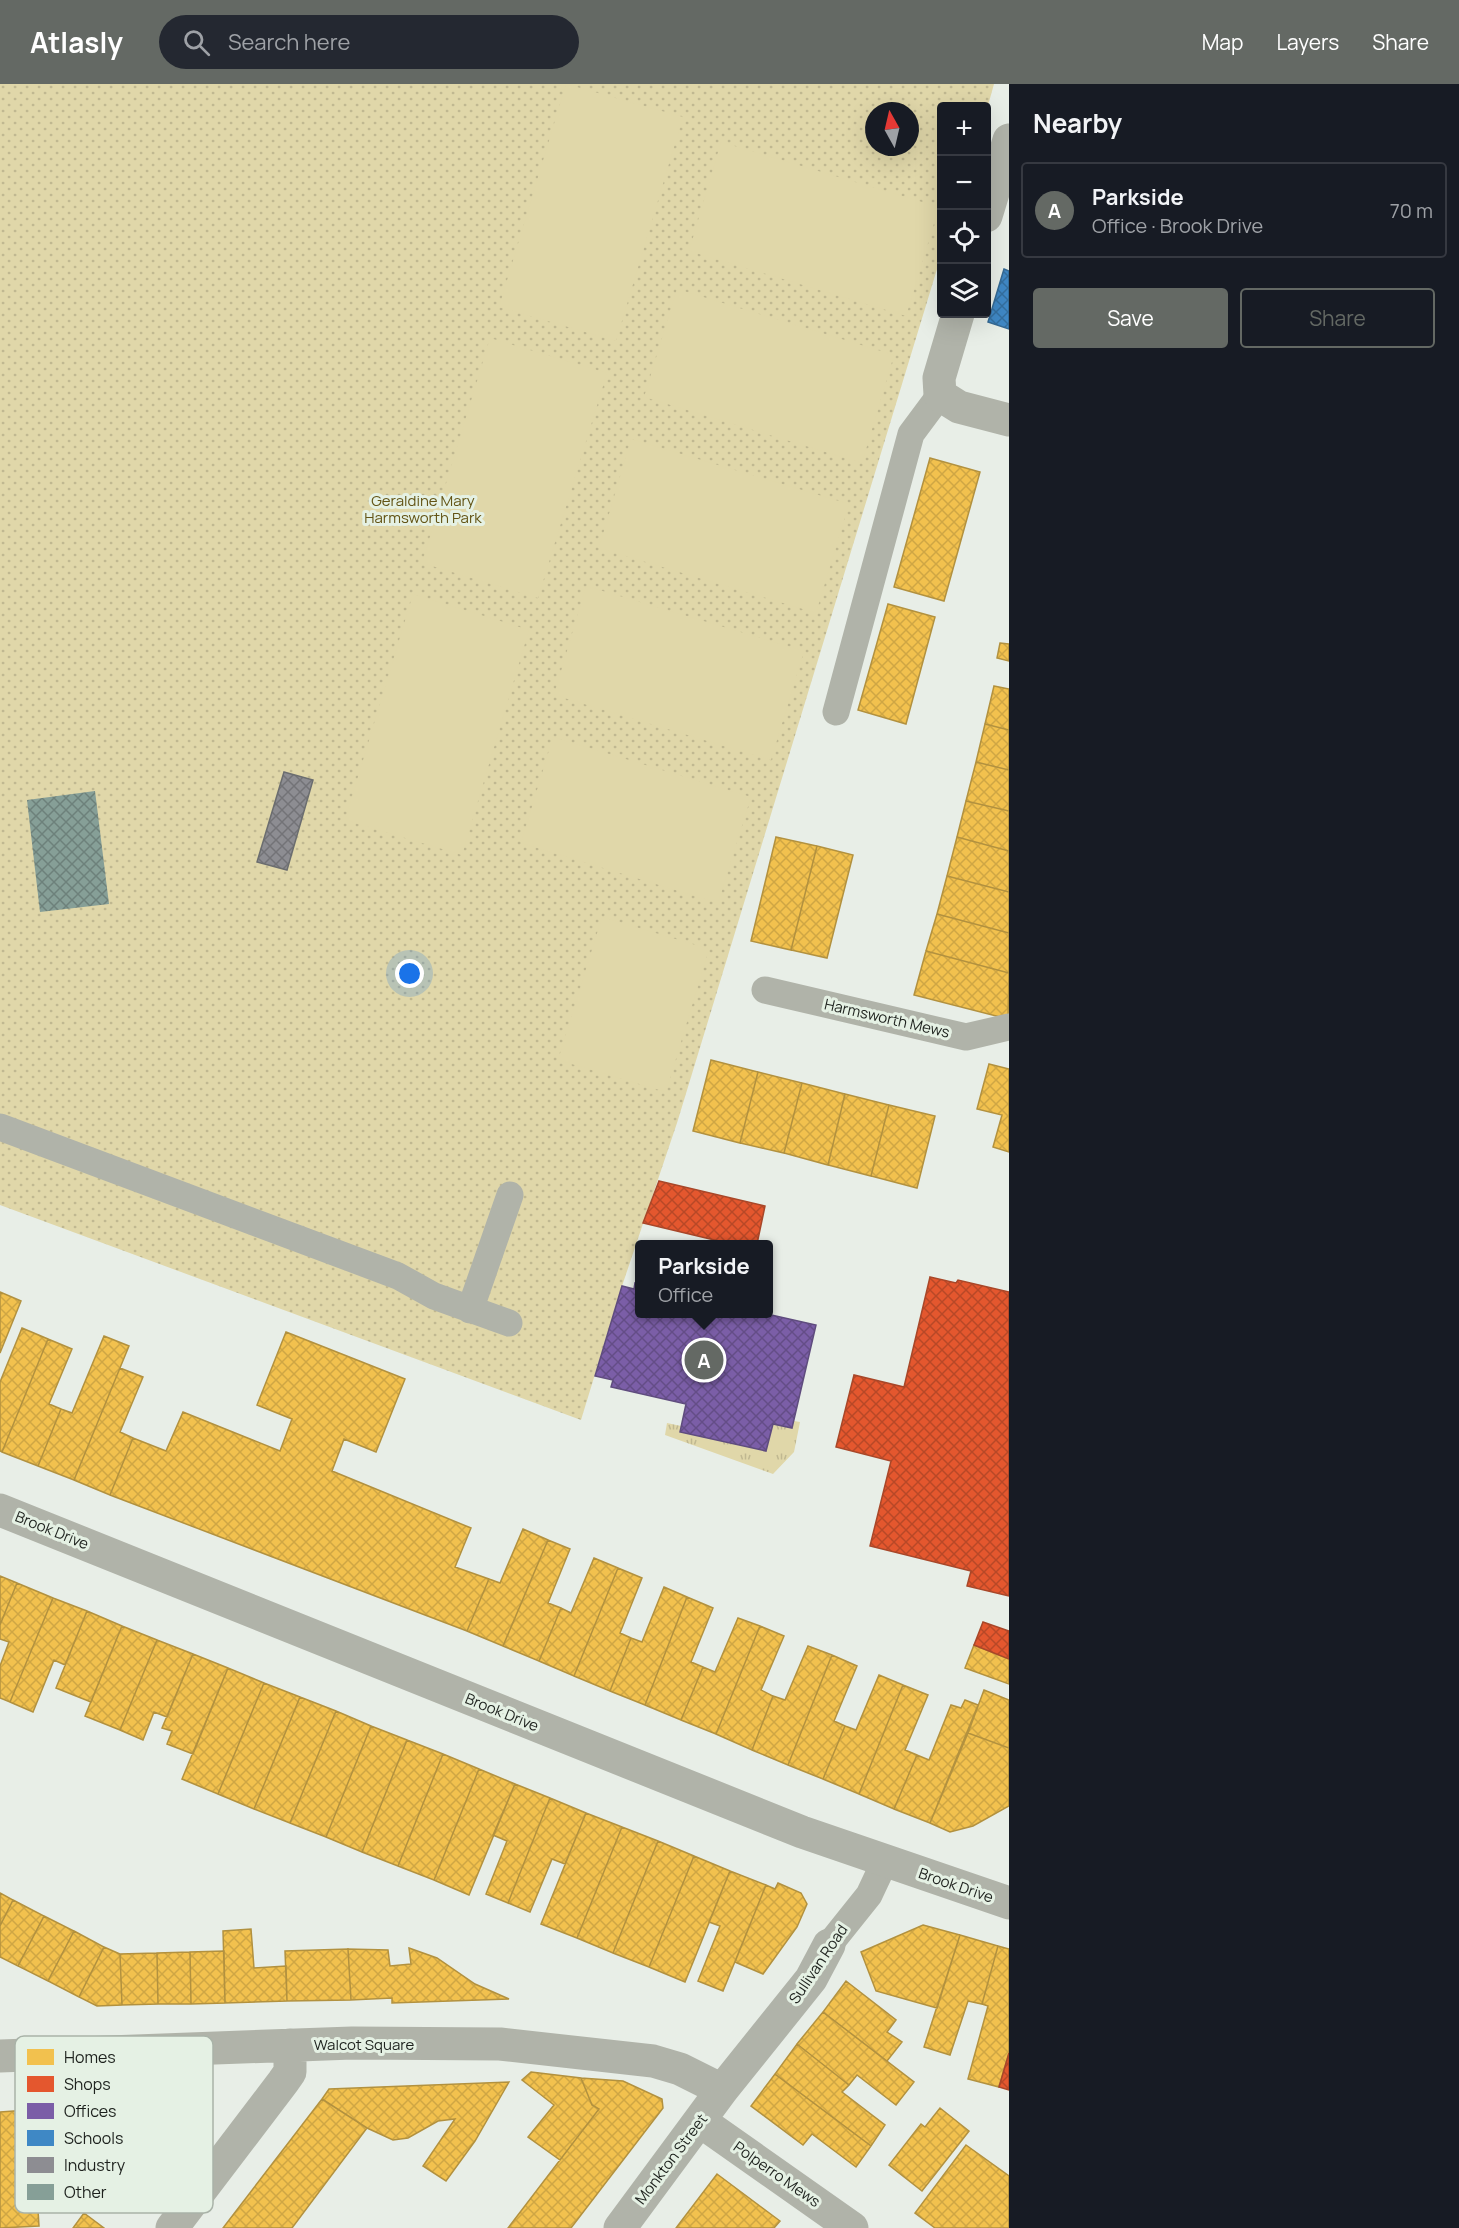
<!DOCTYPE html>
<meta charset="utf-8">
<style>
body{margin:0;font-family:Manrope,sans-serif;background:#242831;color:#f1f3f6}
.controls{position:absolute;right:18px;top:18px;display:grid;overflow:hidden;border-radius:6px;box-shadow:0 6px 24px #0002}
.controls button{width:54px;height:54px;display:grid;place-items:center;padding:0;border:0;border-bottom:2px solid #363941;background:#171b24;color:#f1f3f6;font:30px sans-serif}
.compass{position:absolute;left:865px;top:18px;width:54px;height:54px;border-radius:50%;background:#171b24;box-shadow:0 6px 24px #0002;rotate:352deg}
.you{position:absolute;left:410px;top:890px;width:21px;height:21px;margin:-15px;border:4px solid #fff;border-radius:50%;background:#1a73e8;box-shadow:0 0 0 9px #1a73e833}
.badge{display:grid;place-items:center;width:39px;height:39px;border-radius:50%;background:#646964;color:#fff;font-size:20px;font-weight:700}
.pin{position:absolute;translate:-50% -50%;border:3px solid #fff;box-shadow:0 2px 6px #0006}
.popup{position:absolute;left:635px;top:1156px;width:138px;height:78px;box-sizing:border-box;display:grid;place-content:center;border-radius:6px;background:#171b24;filter:drop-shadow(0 2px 4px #0005);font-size:20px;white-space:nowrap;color:#9ea1a6}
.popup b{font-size:22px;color:#f1f3f6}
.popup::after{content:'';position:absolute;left:50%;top:100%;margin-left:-12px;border:12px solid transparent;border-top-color:#171b24}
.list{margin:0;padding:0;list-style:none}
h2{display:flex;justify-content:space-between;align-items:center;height:78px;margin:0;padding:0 24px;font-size:26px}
h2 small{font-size:20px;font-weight:400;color:#9ea1a6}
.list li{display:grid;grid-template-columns:39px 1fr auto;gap:18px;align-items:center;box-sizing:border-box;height:96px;margin:0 12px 12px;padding:0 12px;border:2px solid #363941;border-radius:6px}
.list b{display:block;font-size:22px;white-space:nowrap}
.list p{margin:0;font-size:20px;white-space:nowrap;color:#9ea1a6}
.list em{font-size:20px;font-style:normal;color:#9ea1a6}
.actions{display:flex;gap:12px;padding:18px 24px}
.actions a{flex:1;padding:14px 0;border:2px solid #646964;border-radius:6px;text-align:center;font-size:21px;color:#646964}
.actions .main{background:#646964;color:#fff}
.icon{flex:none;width:33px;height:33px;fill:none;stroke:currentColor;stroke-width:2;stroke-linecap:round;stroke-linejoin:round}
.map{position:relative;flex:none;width:1009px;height:2144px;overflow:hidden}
header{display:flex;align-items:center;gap:36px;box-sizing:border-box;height:84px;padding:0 30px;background:#646964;color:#fff}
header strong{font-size:28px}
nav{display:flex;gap:33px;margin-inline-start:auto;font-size:21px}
.search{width:420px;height:54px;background:#242831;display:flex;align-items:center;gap:15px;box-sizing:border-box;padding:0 21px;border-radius:33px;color:#9ea1a6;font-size:22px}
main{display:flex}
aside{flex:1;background:#171b24}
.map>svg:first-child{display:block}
.grass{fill:url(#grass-tufts)}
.park{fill:url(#park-dots);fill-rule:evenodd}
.garden{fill:#e0d7a9}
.homes{fill:url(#homes-cross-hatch);stroke:#b2913f;stroke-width:1.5}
.shops{fill:url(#shops-cross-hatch);stroke:#a84729;stroke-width:1.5}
.offices{fill:url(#offices-cross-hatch);stroke:#5f4c7e;stroke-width:1.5}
.schools{fill:url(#schools-cross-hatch);stroke:#356993;stroke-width:1.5}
.industry{fill:url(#industry-cross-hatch);stroke:#6b6d6f;stroke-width:1.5}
.building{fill:url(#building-cross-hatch)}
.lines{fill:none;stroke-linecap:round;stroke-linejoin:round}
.lane{stroke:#b0b3a9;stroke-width:27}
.street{stroke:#b0b3a9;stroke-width:33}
.labels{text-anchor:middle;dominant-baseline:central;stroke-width:6;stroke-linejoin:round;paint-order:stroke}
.park-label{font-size:15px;fill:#635415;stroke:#e5f1e4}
.street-label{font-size:15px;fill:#1d211d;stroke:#e5f1e4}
.key{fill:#e5f1e4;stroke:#a9b3a8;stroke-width:1.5}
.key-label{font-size:16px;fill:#1d211d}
</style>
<header>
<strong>Atlasly</strong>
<div class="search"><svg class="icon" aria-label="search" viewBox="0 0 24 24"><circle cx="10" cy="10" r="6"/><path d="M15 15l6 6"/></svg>Search here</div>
<nav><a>Map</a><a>Layers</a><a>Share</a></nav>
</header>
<main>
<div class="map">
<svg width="1009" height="2144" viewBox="0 0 1009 2144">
<defs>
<pattern id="grass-tufts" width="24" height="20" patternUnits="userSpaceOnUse" patternTransform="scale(1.5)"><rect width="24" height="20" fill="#e0d7a9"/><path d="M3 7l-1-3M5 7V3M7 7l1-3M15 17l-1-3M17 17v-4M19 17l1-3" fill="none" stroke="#c0b891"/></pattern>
<pattern id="park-dots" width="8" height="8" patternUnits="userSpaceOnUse" patternTransform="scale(1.5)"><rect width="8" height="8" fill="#e0d7a9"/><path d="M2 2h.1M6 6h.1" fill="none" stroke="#c0b891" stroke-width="1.8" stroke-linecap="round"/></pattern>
<pattern id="homes-cross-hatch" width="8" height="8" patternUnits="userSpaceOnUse" patternTransform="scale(1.5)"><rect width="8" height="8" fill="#f2c14e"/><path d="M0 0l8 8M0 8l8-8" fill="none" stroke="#cfa644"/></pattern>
<pattern id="shops-cross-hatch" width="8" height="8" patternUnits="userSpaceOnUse" patternTransform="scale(1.5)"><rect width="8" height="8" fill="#e4572e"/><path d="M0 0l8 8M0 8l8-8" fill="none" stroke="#b84827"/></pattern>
<pattern id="offices-cross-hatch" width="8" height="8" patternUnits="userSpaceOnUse" patternTransform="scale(1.5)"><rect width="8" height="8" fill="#7b5ea7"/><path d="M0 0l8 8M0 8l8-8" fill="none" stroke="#644d87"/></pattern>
<pattern id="schools-cross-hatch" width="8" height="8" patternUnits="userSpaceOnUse" patternTransform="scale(1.5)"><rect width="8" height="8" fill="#3f88c5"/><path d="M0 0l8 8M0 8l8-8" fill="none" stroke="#346f9f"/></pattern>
<pattern id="industry-cross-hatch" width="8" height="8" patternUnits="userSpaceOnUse" patternTransform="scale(1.5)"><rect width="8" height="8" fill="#8d8d92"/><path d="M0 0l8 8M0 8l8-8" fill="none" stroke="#737377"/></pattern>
<pattern id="building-cross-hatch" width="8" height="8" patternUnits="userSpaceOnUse" patternTransform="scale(1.5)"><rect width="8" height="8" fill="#869f97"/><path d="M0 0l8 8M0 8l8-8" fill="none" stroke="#6d817b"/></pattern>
</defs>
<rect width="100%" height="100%" fill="#e8eee7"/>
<path class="grass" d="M 794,1337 L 800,1338 L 794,1368 L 773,1390 L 665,1351 L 667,1339 L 681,1342 L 680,1348 L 766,1367 L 773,1340 L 792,1344 Z"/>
<path class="park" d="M 0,0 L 994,0 L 987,25 L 986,22 L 942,22 L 941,172 L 677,1039 L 622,1202 L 581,1336 L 0,1121 ZM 874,27 L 910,27 L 910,63 L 874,63 Z"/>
<path class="garden" d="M 566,0 L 683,33 L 616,257 L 499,223 Z
M 721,58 L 939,123 L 906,232 L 689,167 Z
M 677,205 L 894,271 L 862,379 L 644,313 Z
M 490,254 L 607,289 L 538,514 L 422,479 Z
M 631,355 L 849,420 L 816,529 L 599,464 Z
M 586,502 L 804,567 L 771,676 L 554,611 Z
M 413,510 L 529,546 L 462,771 L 345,736 Z
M 553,653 L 751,713 L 718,819 L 521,759 Z
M 602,833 L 709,865 L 666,1008 L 558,976 Z"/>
<path class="homes" d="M 930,374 L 980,388 L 944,517 L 894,503 Z
M 888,520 L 935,533 L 906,640 L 858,626 Z
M 1000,559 L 1009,560 L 1009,577 L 997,574 Z
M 994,602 L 1009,605 L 1009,646 L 985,640 Z
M 985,640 L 1009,646 L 1009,686 L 976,678 Z
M 976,678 L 1009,686 L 1009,727 L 966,717 Z
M 966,717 L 1009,727 L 1009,767 L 957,753 Z
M 776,753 L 817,762 L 791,866 L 751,857 Z
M 957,753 L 1009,767 L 1009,808 L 947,792 Z
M 817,762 L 853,771 L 827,874 L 791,866 Z
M 947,792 L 1009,808 L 1009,849 L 937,830 Z
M 937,830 L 1009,849 L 1009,889 L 926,867 Z
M 926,867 L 1009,889 L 1008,935 L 914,911 Z
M 711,976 L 758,988 L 740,1059 L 693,1047 Z
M 989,980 L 1009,985 L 1009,1068 L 993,1063 L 1002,1031 L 977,1025 Z
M 758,988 L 802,999 L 784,1069 L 740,1059 Z
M 802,999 L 845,1010 L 828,1081 L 784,1069 Z
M 845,1010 L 889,1021 L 871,1092 L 828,1081 Z
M 889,1021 L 935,1032 L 917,1104 L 871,1092 Z
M 0,1208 L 21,1217 L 0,1269 Z
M 22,1244 L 48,1255 L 2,1368 L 0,1367 L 0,1298 Z
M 286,1248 L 405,1295 L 376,1368 L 344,1355 L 332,1387 L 471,1444 L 455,1483 L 489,1495 L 467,1547 L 110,1411 L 133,1354 L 166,1367 L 183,1328 L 280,1367 L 292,1335 L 257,1321 Z
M 104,1252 L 129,1262 L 74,1396 L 38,1382 L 61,1325 L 72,1329 Z
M 48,1255 L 72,1265 L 49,1320 L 61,1325 L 38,1382 L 2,1368 Z
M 120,1284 L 143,1293 L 120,1348 L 133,1354 L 110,1411 L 74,1396 Z
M 523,1445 L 548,1456 L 503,1562 L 467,1547 L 489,1495 L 500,1499 Z
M 548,1456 L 570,1465 L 548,1519 L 561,1524 L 539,1577 L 503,1562 Z
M 594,1474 L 618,1484 L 574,1592 L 539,1577 L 561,1524 L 571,1529 Z
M 618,1484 L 642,1494 L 620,1549 L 631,1554 L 610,1607 L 574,1592 Z
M 0,1492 L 17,1499 L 0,1541 Z
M 17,1499 L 53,1514 L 10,1618 L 0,1614 L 0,1582 L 9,1558 L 0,1555 L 0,1541 Z
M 664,1503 L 687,1513 L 645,1621 L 610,1607 L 631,1554 L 642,1558 Z
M 687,1513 L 713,1524 L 691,1578 L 703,1583 L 681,1636 L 645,1621 Z
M 53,1514 L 87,1527 L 65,1581 L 54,1576 L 33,1628 L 10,1618 Z
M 87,1527 L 122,1542 L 91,1618 L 56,1604 Z
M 738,1534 L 760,1542 L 716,1650 L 681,1636 L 703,1583 L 715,1588 Z
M 122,1542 L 157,1556 L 120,1646 L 85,1632 Z
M 760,1542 L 784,1552 L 761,1606 L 773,1612 L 752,1666 L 716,1650 Z
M 157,1556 L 193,1570 L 167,1633 L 154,1628 L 143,1656 L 120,1646 Z
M 974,1561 L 1009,1575 L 1009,1600 L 965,1584 Z
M 808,1562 L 832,1571 L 788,1681 L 752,1666 L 773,1612 L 785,1616 Z
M 193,1570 L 228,1584 L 193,1670 L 167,1660 L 172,1647 L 162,1644 Z
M 832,1571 L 857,1582 L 834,1637 L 845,1642 L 823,1695 L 788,1681 Z
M 228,1584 L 264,1599 L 218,1710 L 182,1695 Z
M 879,1591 L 903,1601 L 859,1710 L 823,1695 L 845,1642 L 856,1646 Z
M 264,1599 L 300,1613 L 254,1725 L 218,1710 Z
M 903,1601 L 928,1611 L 905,1666 L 917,1671 L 894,1725 L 859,1710 Z
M 984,1606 L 1009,1616 L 1009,1664 L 968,1649 Z
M 300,1613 L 336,1627 L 290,1739 L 254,1725 Z
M 965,1616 L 978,1621 L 930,1739 L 894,1725 L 917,1671 L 929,1676 L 951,1621 L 961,1624 Z
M 336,1627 L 371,1642 L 326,1753 L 290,1739 Z
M 371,1642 L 407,1656 L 362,1768 L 326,1753 Z
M 968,1649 L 1009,1664 L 1009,1722 L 973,1742 L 950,1748 L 930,1739 Z
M 407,1656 L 443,1670 L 398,1782 L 362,1768 Z
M 443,1670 L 479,1685 L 434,1796 L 398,1782 Z
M 479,1685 L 515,1700 L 469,1811 L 434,1796 Z
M 515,1700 L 550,1714 L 508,1819 L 486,1810 L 507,1757 L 493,1751 Z
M 550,1714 L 586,1729 L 565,1780 L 552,1775 L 530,1828 L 508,1819 Z
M 586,1729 L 622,1743 L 577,1854 L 541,1840 Z
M 622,1743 L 658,1757 L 613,1869 L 577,1854 Z
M 658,1757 L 694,1772 L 649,1883 L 613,1869 Z
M 694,1772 L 730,1787 L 685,1898 L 649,1883 Z
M 730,1787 L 766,1801 L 723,1907 L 698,1897 L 720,1842 L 709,1838 Z
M 778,1799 L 801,1809 L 807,1820 L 797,1843 L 763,1890 L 735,1878 L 766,1801 L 775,1805 Z
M 0,1809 L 13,1816 L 0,1842 Z
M 13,1816 L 44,1832 L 18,1882 L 0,1873 L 0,1842 Z
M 44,1832 L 74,1847 L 48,1897 L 18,1882 Z
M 923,1841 L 960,1851 L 937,1924 L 876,1907 L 861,1868 Z
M 251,1845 L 254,1884 L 286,1882 L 287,1917 L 225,1919 L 223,1847 Z
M 74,1847 L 104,1863 L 79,1913 L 48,1897 Z
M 960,1851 L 998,1862 L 982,1920 L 968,1917 L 950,1971 L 924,1963 Z
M 998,1862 L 1009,1865 L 1009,1969 L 999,2003 L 968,1995 L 988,1922 L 982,1920 Z
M 104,1863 L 120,1870 L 122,1921 L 97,1922 L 79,1913 Z
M 409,1864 L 437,1874 L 475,1900 L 509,1915 L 392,1919 L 392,1914 L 351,1916 L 348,1865 L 388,1866 L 390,1882 L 411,1880 Z
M 348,1865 L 351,1916 L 287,1917 L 285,1867 Z
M 224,1867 L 225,1919 L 191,1920 L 190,1868 Z
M 190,1868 L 191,1920 L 158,1920 L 157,1869 Z
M 157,1869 L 158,1920 L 122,1921 L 120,1870 Z
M 846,1897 L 896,1936 L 887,1948 L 902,1958 L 887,1977 L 823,1928 Z
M 823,1928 L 914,1998 L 896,2021 L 857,1991 L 849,2001 L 797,1960 Z
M 797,1960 L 849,2001 L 842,2008 L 885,2041 L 871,2062 L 775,1990 Z
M 531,1988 L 581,1994 L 592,2021 L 599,2025 L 560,2076 L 528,2053 L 554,2021 L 522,1996 Z
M 775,1990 L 871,2062 L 856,2083 L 812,2050 L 803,2061 L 751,2022 Z
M 581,1994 L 623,1997 L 662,2015 L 663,2024 L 571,2144 L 508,2144 L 599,2025 L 592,2021 Z
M 509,1998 L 475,2057 L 446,2097 L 423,2082 L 455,2035 L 438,2037 L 408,2054 L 393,2056 L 367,2044 L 322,2015 L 329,2005 Z
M 190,2014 L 190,2037 L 171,2067 L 148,2068 L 115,2113 L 81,2093 L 88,2074 L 71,2072 L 68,2023 Z
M 322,2015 L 367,2044 L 292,2144 L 223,2144 Z
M 68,2023 L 72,2108 L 37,2110 L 39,2142 L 0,2144 L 0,2028 Z
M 940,2024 L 969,2047 L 922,2107 L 889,2081 L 921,2040 L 925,2043 Z
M 966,2061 L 1009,2092 L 1009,2144 L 935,2144 L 915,2129 Z
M 717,2090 L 780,2137 L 774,2144 L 676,2144 Z
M 84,2129 L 104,2144 L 73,2144 Z"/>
<path class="shops" d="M 659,1097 L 765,1122 L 757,1160 L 731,1160 L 643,1139 Z
M 930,1193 L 956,1199 L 958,1196 L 1009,1208 L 1009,1512 L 967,1502 L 971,1487 L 870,1462 L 891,1377 L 836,1363 L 854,1291 L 904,1303 Z
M 983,1538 L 1009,1547 L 1009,1575 L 974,1561 Z
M 1009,1969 L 1009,2006 L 999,2003 Z"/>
<path class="offices" d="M 635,1199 L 640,1200 L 640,1230 L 767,1230 L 816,1241 L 792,1344 L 773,1340 L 766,1367 L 680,1348 L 686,1320 L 611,1303 L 613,1296 L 595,1292 L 622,1202 L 634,1205 Z"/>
<path class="schools" d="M 1004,185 L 1009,187 L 1009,245 L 988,238 Z"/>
<path class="industry" d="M 284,688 L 313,696 L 287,786 L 257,778 Z"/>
<path class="building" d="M 95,707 L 109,820 L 40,828 L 27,716 Z"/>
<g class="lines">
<path class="lane" d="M 836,628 L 911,350 L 940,311
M 765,906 L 966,953 L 1009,943
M 0,1043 L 398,1192 L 434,1212 L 509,1239
M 470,1226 L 510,1111
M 829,1861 L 869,1811 L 885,1777"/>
<path class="street" d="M 986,132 L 1009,56
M 958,230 L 939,294 L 940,311 L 959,323 L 1009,336
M 0,1426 L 802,1748 L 1009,1819
M 0,1972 L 352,1959 L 500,1960 L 653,1977 L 680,1985 L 722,2006
M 700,2037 L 852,2144
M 172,2144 L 283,1998 L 290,1988 L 290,1961
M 620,2144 L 722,2006 L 811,1895 L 829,1861"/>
</g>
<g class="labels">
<g class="park-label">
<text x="423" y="416">Geraldine Mary<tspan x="423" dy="17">Harmsworth Park</tspan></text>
</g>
<g class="street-label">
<text transform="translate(887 934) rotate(13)">Harmsworth Mews</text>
<text transform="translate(52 1446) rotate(22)">Brook Drive</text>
<text transform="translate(502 1628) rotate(22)">Brook Drive</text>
<text transform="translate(956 1801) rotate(19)">Brook Drive</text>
<text transform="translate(818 1880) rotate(-56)">Sullivan Road</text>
<text x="364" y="1960">Walcot Square</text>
<text transform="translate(671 2075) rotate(-53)">Monkton Street</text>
<text transform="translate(777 2090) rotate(35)">Polperro Mews</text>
</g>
</g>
<rect x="15" y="1952" width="198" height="177" rx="9" class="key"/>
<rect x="27" y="1965" width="27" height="16" fill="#f2c14e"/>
<rect x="27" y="1992" width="27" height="16" fill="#e4572e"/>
<rect x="27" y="2019" width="27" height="16" fill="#7b5ea7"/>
<rect x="27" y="2046" width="27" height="16" fill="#3f88c5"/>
<rect x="27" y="2073" width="27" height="16" fill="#8d8d92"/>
<rect x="27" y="2100" width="27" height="16" fill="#869f97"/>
<g class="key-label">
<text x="64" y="1979">Homes</text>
<text x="64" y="2006">Shops</text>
<text x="64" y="2033">Offices</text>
<text x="64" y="2060">Schools</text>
<text x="64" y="2087">Industry</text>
<text x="64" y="2114">Other</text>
</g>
</svg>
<div class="controls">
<button>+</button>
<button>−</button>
<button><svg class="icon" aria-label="locate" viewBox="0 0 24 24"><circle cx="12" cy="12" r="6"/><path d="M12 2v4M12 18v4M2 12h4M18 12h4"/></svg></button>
<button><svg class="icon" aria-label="layers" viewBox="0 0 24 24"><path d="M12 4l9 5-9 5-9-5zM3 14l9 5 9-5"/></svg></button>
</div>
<svg class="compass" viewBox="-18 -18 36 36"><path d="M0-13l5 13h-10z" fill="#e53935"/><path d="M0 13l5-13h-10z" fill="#9ea1a6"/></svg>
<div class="you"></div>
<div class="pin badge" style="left:704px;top:1276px">A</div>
<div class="popup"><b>Parkside</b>Office</div>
</div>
<aside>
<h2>Nearby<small></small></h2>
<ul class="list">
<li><span class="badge">A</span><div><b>Parkside</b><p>Office · Brook Drive</p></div><em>70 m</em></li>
</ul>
<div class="actions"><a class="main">Save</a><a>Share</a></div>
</aside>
</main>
